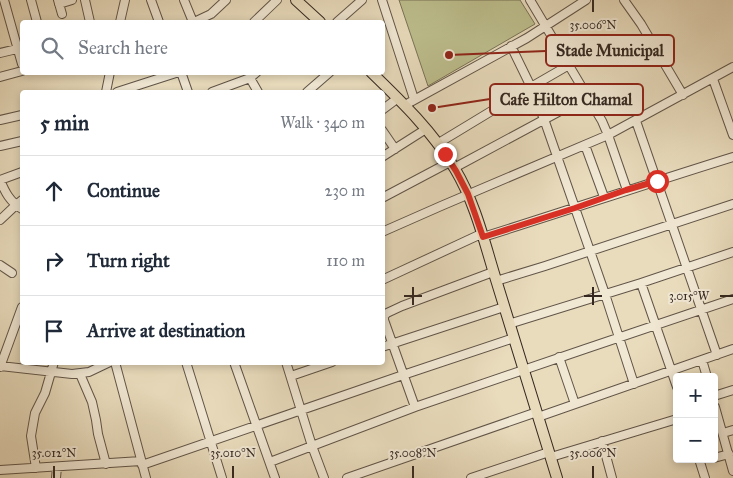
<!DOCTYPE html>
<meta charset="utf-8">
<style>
body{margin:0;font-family:"IM FELL Great Primer",serif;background:#f2f2f3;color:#1f2937}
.controls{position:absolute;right:15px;bottom:15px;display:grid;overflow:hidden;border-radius:5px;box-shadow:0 2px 8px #0003}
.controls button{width:45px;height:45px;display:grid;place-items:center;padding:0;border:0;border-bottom:1px solid #e0e1e3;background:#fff;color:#1f2937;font:25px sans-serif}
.stop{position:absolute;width:15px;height:15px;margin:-11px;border:4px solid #d93025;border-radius:50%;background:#fff}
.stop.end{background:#d93025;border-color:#fff;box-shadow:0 1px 5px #0008}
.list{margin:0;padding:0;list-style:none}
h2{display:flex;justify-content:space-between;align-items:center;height:65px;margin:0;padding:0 20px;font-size:21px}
h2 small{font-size:16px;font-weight:400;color:#747a83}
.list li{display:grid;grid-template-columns:32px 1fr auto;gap:15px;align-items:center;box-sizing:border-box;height:70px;padding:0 20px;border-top:1px solid #e0e1e3}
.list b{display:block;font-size:19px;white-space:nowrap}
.list em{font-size:16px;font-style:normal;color:#747a83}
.icon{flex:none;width:28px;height:28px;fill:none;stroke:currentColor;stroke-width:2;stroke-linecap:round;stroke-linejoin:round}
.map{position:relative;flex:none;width:733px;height:478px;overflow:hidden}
.search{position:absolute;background:#fff;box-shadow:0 2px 8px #0003;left:20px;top:20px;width:365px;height:55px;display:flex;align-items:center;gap:12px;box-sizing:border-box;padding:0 18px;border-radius:5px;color:#747a83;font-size:19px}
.panel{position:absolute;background:#fff;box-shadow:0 2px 8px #0003;left:20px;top:90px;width:365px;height:275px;border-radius:5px}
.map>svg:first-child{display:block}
.park{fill:#bdbe8d;stroke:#787357}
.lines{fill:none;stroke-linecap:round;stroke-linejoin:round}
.minor-casing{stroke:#615548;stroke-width:10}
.major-casing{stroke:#342821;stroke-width:12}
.minor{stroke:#f1e8d4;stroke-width:8}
.major{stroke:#e9dcbd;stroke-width:10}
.route{stroke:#d93025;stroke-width:6}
.ticks{fill:none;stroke:#342821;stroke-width:2}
.ticks-label{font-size:12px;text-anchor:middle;fill:#342821;stroke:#f1e8d4;stroke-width:4;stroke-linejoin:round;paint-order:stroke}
.leader{fill:none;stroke:#8f2418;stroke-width:2}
.callout-dot{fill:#8f2418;stroke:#f1e8d4;stroke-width:2}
.callout{fill:#f1e8d4;stroke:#8f2418;stroke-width:2}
.callout-label{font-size:16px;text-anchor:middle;font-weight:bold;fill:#342821}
</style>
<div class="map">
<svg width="733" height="478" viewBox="0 0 733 478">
<rect width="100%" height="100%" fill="#e9dcbd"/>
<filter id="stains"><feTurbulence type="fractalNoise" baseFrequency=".004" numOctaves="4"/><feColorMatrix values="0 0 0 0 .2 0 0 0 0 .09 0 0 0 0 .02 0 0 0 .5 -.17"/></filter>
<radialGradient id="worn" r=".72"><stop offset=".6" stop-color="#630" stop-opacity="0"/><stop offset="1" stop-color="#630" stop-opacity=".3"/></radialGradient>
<path class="park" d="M 399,0 L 520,0 L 535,24 L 428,86 Z"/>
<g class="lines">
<g class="minor-casing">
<path id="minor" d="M 4,0 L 22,64
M 31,0 L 37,22
M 58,0 L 62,14
M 85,0 L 90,22
M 151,0 L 159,22
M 184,0 L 193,22
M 382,0 L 414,99
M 530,0 L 602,121 L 608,135 L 627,190
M 624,0 L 641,24 L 683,95
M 59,4 L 72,0
M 120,22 L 125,0
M 194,22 L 211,14 L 226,0
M 254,22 L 277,0
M 337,22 L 362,0
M 511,46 L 531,87 L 544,119 L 605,294 L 634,384
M 0,53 L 21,48
M 181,72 L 188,92
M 0,77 L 22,71
M 250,78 L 258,92
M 713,79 L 733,135
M 106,92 L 110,72
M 117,92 L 179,72
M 212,92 L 250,78 L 257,72
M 307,92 L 330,72
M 405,105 L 527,38 L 586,0
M 382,110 L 398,98
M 0,120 L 22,115
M 636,121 L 717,355
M 382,130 L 395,149
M 437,144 L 531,87 L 569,65
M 585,145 L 604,197
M 0,146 L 22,141
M 382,157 L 426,129
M 454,168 L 588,96
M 0,180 C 5,192 10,202 22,209
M 0,180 L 22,172
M 382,198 L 450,162
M 0,220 L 16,205 L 22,200
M 382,232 L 441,206 L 608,135 L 733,67
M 483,237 C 566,211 649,183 733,157
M 0,265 L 12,273
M 493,272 L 402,306 L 387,313 L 384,316 L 384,320 L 415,407 L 585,349 L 733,299
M 382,280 L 481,234
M 496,281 L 545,266 L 733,204
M 641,283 L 677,387
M 509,324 L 641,283 L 733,252
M 382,347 L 504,307
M 559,357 L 575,404
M 702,360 L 707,377
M 115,362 L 146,478
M 186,362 L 222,478
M 234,362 L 275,478
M 0,366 L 72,374 L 89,372 L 110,362
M 0,367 L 22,307
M 80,374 L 92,402 L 96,420 L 98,434 L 106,464
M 291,376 L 332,362
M 714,396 L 733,390
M 714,407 L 715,407 L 733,471
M 538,417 L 733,349
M 723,433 L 733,430
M 602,441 L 612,478
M 551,457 L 677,419
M 714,458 L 729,454
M 699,459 L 705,478
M 270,462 L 312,446 L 286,362
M 142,465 L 403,375 L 514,338
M 36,468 L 31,436 L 35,413 L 45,393 L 54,362
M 0,470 L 141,461
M 56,478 L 57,467
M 324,478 L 312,446 L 415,407
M 347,478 L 537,412
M 471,478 L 549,452"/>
</g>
<g class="major-casing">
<path id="major" d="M 296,0 L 320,22
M 371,72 C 402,102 433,132 455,169 C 476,204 485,245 497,283 C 517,348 537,413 557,478"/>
</g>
<use href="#minor" class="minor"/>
<use href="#major" class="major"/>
</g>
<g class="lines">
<path class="route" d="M 445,154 L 456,171 L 468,194 L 483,237 L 575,208 L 626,190 L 657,181"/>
</g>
<path class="ticks" d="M 593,0 L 593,12M 413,287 L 413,305M 593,287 L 593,305M 404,296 L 422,296M 584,296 L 602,296M 720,296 L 733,296M 54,466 L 54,478M 233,466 L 233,478M 413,466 L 413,478M 593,466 L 593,478"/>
<g class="ticks-label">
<text x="593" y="29">35.006°N</text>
<text x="689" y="300">3.015°W</text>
<text x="54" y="457">35.012°N</text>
<text x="233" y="457">35.010°N</text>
<text x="413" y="457">35.008°N</text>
<text x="593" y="457">35.006°N</text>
</g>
<path class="leader" d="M449 55L546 51M432 108L490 99"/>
<g class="callout-dot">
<circle cx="449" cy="55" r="5"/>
<circle cx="432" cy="108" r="5"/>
</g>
<g class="callout">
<rect x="546" y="35" width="128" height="31" rx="5"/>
<rect x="490" y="84" width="153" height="31" rx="5"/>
</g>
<g class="callout-label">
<text x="610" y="56">Stade Municipal</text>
<text x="566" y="105">Cafe Hilton Chamal</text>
</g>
<rect width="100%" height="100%" filter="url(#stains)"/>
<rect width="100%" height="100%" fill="url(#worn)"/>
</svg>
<div class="controls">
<button>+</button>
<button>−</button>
</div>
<div class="stop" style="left:657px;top:181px"></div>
<div class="stop end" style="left:445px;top:154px"></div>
<div class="search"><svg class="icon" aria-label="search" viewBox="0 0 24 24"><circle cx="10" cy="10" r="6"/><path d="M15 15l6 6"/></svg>Search here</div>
<section class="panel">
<h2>5 min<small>Walk · 340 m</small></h2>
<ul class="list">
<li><svg class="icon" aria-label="ahead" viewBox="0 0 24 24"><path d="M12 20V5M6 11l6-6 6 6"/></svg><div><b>Continue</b></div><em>230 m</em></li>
<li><svg class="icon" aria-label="right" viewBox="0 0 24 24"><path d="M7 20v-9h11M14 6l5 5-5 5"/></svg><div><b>Turn right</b></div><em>110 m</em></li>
<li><svg class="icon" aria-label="arrive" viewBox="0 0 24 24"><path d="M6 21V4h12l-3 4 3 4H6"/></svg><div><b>Arrive at destination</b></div></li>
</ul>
</section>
</div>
